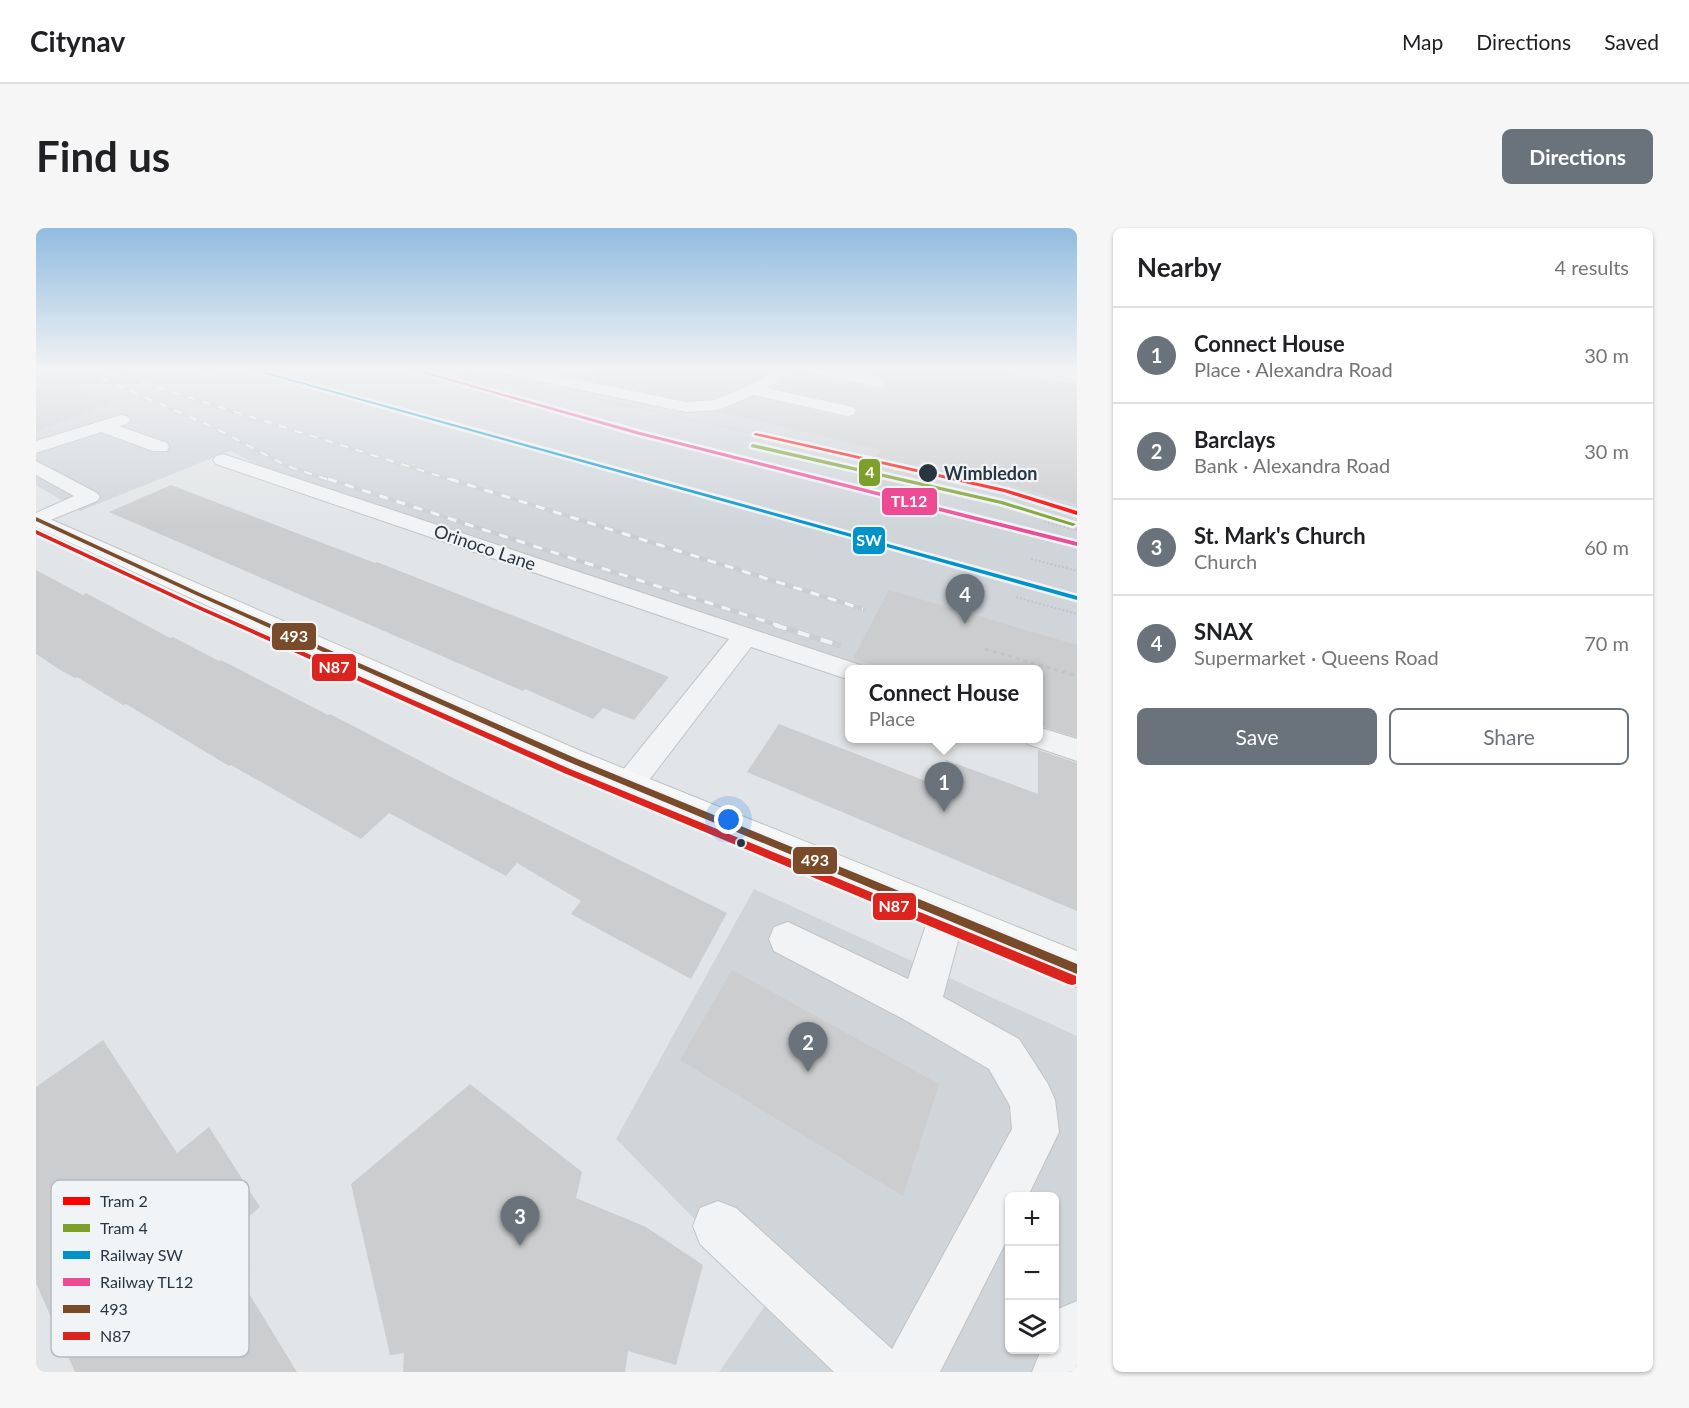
<!DOCTYPE html>
<meta charset="utf-8">
<style>
body{margin:0;font-family:Lato,sans-serif;background:#f6f6f6;color:#202124}
.controls{position:absolute;right:18px;bottom:18px;display:grid;overflow:hidden;border-radius:9px;box-shadow:0 2px 4px #0004}
.controls button{width:54px;height:54px;display:grid;place-items:center;padding:0;border:0;border-bottom:2px solid #e0e0e0;background:#fff;color:#202124;font:30px sans-serif}
.you{position:absolute;left:693px;top:592px;width:21px;height:21px;margin:-15px;border:4px solid #fff;border-radius:50%;background:#1a73e8;box-shadow:0 0 0 9px #1a73e833}
.badge{display:grid;place-items:center;width:39px;height:39px;border-radius:50%;background:#6a737b;color:#fff;font-size:20px;font-weight:700}
.pin{position:absolute;translate:-50% -50px;filter:drop-shadow(0 2px 3px #0008)}
.pin::after{content:'';position:absolute;top:32px;width:21px;height:18px;background:inherit;clip-path:polygon(0 0,100% 0,50% 100%)}
.popup{position:absolute;left:809px;top:437px;width:198px;height:78px;box-sizing:border-box;display:grid;place-content:center;border-radius:9px;background:#fff;filter:drop-shadow(0 2px 4px #0005);font-size:20px;white-space:nowrap;color:#757577}
.popup b{font-size:22px;color:#202124}
.popup::after{content:'';position:absolute;left:50%;top:100%;margin-left:-12px;border:12px solid transparent;border-top-color:#fff}
.list{margin:0;padding:0;list-style:none}
h2{display:flex;justify-content:space-between;align-items:center;height:78px;margin:0;padding:0 24px;font-size:26px}
h2 small{font-size:20px;font-weight:400;color:#757577}
.list li{display:grid;grid-template-columns:39px 1fr auto;gap:18px;align-items:center;box-sizing:border-box;height:96px;padding:0 24px;border-top:2px solid #e0e0e0}
.list b{display:block;font-size:22px;white-space:nowrap}
.list p{margin:0;font-size:20px;white-space:nowrap;color:#757577}
.list em{font-size:20px;font-style:normal;color:#757577}
.actions{display:flex;gap:12px;padding:18px 24px}
.actions a{flex:1;padding:14px 0;border:2px solid #6a737b;border-radius:9px;text-align:center;font-size:21px;color:#6a737b}
.actions .main{background:#6a737b;color:#fff}
.icon{flex:none;width:33px;height:33px;fill:none;stroke:currentColor;stroke-width:2;stroke-linecap:round;stroke-linejoin:round}
.map{position:relative;flex:none;width:1041px;height:1144px;overflow:hidden;border-radius:9px}
header{display:flex;align-items:center;gap:36px;box-sizing:border-box;height:84px;padding:0 30px;background:#fff;border-bottom:2px solid #e0e0e0}
header strong{font-size:28px}
nav{display:flex;gap:33px;margin-inline-start:auto;font-size:21px}
.intro{display:flex;align-items:center;justify-content:space-between;box-sizing:border-box;height:144px;padding:0 36px}
h1{margin:0;font-size:42px}
.button{padding:15px 27px;border-radius:9px;background:#6a737b;color:#fff;font-size:21px;font-weight:700}
main{display:flex;gap:36px;padding:0 36px}
aside{flex:1;background:#fff;border-radius:9px;box-shadow:0 2px 4px #0004}
.map>svg:first-child{display:block}
.built{fill:#d0d5da;fill-rule:evenodd}
.building{fill:#cbcdcf}
.lines{fill:none;stroke-linecap:round;stroke-linejoin:round}
.minor-casing{stroke:#c0c3c5;stroke-width:2}
.major-casing{stroke:#bfc2c5;stroke-width:2}
.path-far1{stroke:#c1c5c8;stroke-width:2;stroke-dasharray:2 2;stroke-linecap:butt}
.path{stroke:#c1c5c8;stroke-width:3;stroke-dasharray:4 4;stroke-linecap:butt}
.minor{fill:#f2f3f4;fill-rule:evenodd}
.major{fill:#f6f7f7;fill-rule:evenodd}
.tram{stroke:#cbced0;stroke-width:1.5}
.rail-far2-casing{stroke:#cbced0;stroke-width:4}
.rail-far1-casing{stroke:#cbced0;stroke-width:4.5}
.rail-casing{stroke:#cbced0;stroke-width:6}
.rail-far2{stroke:#f0f4f7;stroke-width:2;stroke-dasharray:8;stroke-linecap:butt}
.rail-far1{stroke:#f0f4f7;stroke-width:3;stroke-dasharray:9;stroke-linecap:butt}
.rail{stroke:#f0f4f7;stroke-width:4;stroke-dasharray:12;stroke-linecap:butt}
.bus-1-casing{stroke:#f0f4f7;stroke-width:5}
.bus-2-casing{stroke:#f0f4f7;stroke-width:5}
.bus-1{fill:#7a4b2a;fill-rule:evenodd}
.bus-2{fill:#dc241f;fill-rule:evenodd}
.rail-1-casing{stroke:#f0f4f7;stroke-width:5}
.rail-2-casing{stroke:#f0f4f7;stroke-width:5}
.rail-1{fill:#0092cb;fill-rule:evenodd}
.rail-2{fill:#ee4b95;fill-rule:evenodd}
.tram-1-casing{stroke:#f0f4f7;stroke-width:5}
.tram-2-casing{stroke:#f0f4f7;stroke-width:5}
.tram-1{fill:#f00;fill-rule:evenodd}
.tram-2{fill:#7da02b;fill-rule:evenodd}
.stop-dot{fill:#293641;stroke:#f0f4f7;stroke-width:2}
.labels{text-anchor:middle;dominant-baseline:central;stroke-width:4.5;stroke-linejoin:round;paint-order:stroke}
.far-stop-label{font-size:18px;font-weight:bold;fill:#293641;stroke:#f0f4f7;text-anchor:start}
.far-street-label{font-size:18px;fill:#293641;stroke:#f0f4f7}
.key{fill:#f0f4f7;stroke:#b4bbc0;stroke-width:1.5}
.key-label{font-size:16px;fill:#293641}
.line-badge{stroke:#f0f4f7;stroke-width:2}
.badge-label{font-size:16px;text-anchor:middle;font-weight:bold;fill:#fff}
</style>
<header>
<strong>Citynav</strong>
<nav><a>Map</a><a>Directions</a><a>Saved</a></nav>
</header>
<div class="intro"><h1>Find us</h1><a class="button">Directions</a></div>
<main>
<div class="map">
<svg width="1041" height="1144" viewBox="0 0 1041 1144">
<rect width="100%" height="100%" fill="#e2e5e7"/>
<path class="built" d="M 0,140 L 944,140 L 1041,155 L 1041,510 L 1003,498 L 1002,442 L 833,441 L 236,244 L 194,223 L 44,283 L 0,257 L 0,145 L 4,143 Z
M 718,661 L 1041,808 L 1041,1144 L 683,1144 L 735,1069 L 580,911 ZM 974,968 L 1018,968 L 1018,1122 L 974,1122 Z"/>
<path class="building" d="M 561,140 L 739,140 L 709,157 L 678,170 L 650,172 L 559,153 Z
M 800,140 L 932,140 L 1041,157 L 1041,276 L 886,231 L 864,263 L 821,252 L 845,222 L 684,184 L 718,169 L 811,190 L 817,189 L 822,183 L 817,177 L 736,159 L 760,144 L 843,161 L 853,155 L 843,147 Z
M 19,156 L 76,175 L 0,203 L 0,163 Z
M 135,257 L 339,335 L 341,334 L 633,449 L 598,492 L 567,480 L 557,491 L 489,461 L 487,463 L 73,284 Z
M 0,342 L 47,367 L 50,365 L 134,410 L 137,409 L 183,433 L 185,432 L 292,487 L 294,486 L 417,550 L 691,685 L 655,751 L 535,686 L 545,673 L 481,635 L 470,648 L 353,585 L 325,611 L 195,537 L 193,538 L 90,476 L 87,477 L 41,449 L 39,450 L 26,443 L 0,426 Z
M 853,362 L 1041,417 L 1041,509 L 1002,497 L 1002,441 L 849,441 L 817,430 Z
M 743,496 L 900,557 L 910,532 L 1002,566 L 1002,522 L 1041,535 L 1041,683 L 711,544 Z
M 696,742 L 903,856 L 867,968 L 644,832 Z
M 67,812 L 141,925 L 173,899 L 224,979 L 182,1015 L 261,1144 L 39,1144 L 0,1055 L 0,859 Z
M 434,856 L 546,944 L 540,970 L 610,999 L 667,1037 L 640,1137 L 592,1123 L 589,1144 L 367,1144 L 368,1125 L 354,1127 L 315,956 Z"/>
<g class="lines">
<g class="minor-casing">
<path id="minor" d="M 457,140 L 485,140 L 650,174 L 679,172 L 710,159 L 743,140 L 789,140 L 843,149 L 851,154 L 843,159 L 760,142 L 730,160 L 817,179 L 820,183 L 817,187 L 811,188 L 718,167 L 682,182 L 650,184 L 465,145 Z
M 995,140 L 1041,141 L 1041,151 L 1003,145 Z
M 85,187 L 91,188 L 94,192 L 91,196 L 83,198 L 131,215 L 133,219 L 131,223 L 117,223 L 65,204 L 0,225 L 0,213 Z
M 187,226 L 824,437 L 827,442 L 814,442 L 814,452 L 715,419 L 604,564 L 593,568 L 582,564 L 577,556 L 582,548 L 693,411 L 180,236 L 177,232 L 180,228 Z
M 0,233 L 61,265 L 64,269 L 61,273 L 0,298 L 0,285 L 38,268 L 0,247 Z
M 1002,499 L 1041,511 L 1041,533 L 991,516 L 988,510 L 1002,510 Z
M 910,671 L 923,676 L 929,687 L 907,769 L 983,811 L 1012,856 L 1019,872 L 1023,904 L 992,968 L 974,968 L 974,1006 L 904,1144 L 798,1144 L 664,1016 L 657,998 L 664,980 L 682,973 L 700,980 L 856,1121 L 976,901 L 974,878 L 953,841 L 869,792 L 738,723 L 733,711 L 738,699 L 752,694 L 872,751 L 897,676 Z
M 1041,1073 L 1041,1144 L 996,1144 L 1005,1122 L 1018,1122 L 1018,1089 L 1022,1081 Z"/>
</g>
<g class="major-casing">
<path id="major" d="M 0,285 L 547,524 L 1041,723 L 1041,759 L 525,540 L 0,299 Z"/>
</g>
<path class="path-far1" d="M 1008,294 L 1041,302
M 995,331 L 1041,343
M 980,369 L 1041,386"/>
<path class="path" d="M 949,421 L 1041,448"/>
<use href="#minor" class="minor"/>
<use href="#major" class="major"/>
<path class="tram" d="M 413,143 L 514,165 L 558,170 L 720,206
M 823,235 L 890,251"/>
<g class="rail-far2-casing">
<path id="rail-far2" d="M 60,140 L 419,253
M 162,140 L 176,143
M 65,150 L 179,200 L 251,238 L 296,253"/>
</g>
<g class="rail-far1-casing">
<path id="rail-far1" d="M 292,251 L 744,398
M 414,251 L 827,381"/>
</g>
<g class="rail-casing">
<path id="rail" d="M 739,397 L 802,417"/>
</g>
<use href="#rail-far2" class="rail-far2"/>
<use href="#rail-far1" class="rail-far1"/>
<use href="#rail" class="rail"/>
<g class="bus-1-casing">
<path id="bus-1" d="M 0,289 L 164,365 L 539,530 L 1041,736 L 1041,746 L 533,534 L 160,367 L 0,293 Z"/>
</g>
<g class="bus-2-casing">
<path id="bus-2" d="M 0,302 L 159,376 L 534,541 L 1040,748 L 1040,756 L 1036,757 L 1032,756 L 528,545 L 155,378 L 0,306 Z"/>
</g>
<use href="#bus-1" class="bus-1"/>
<use href="#bus-2" class="bus-2"/>
<g class="rail-1-casing">
<path id="rail-1" d="M 208,140 L 214,140 L 1041,368 L 1041,372 Z"/>
</g>
<g class="rail-2-casing">
<path id="rail-2" d="M 369,140 L 375,140 L 604,204 L 1041,314 L 1041,318 L 600,206 Z"/>
</g>
<use href="#rail-1" class="rail-1"/>
<use href="#rail-2" class="rail-2"/>
<g class="tram-1-casing">
<path id="tram-1" d="M 720,205 L 969,261 L 1041,283 L 1041,287 L 968,264 L 718,207 L 718,206 Z"/>
</g>
<g class="tram-2-casing">
<path id="tram-2" d="M 717,216 L 966,273 L 1040,296 L 1037,298 L 965,276 L 715,219 L 715,217 Z"/>
</g>
<use href="#tram-1" class="tram-1"/>
<use href="#tram-2" class="tram-2"/>
</g>
<linearGradient id="sky" x2="0" y2="1"><stop stop-color="#91bce0"/><stop offset="0.47" stop-color="#f2f3f4"/><stop offset="1" stop-color="#f2f3f4" stop-opacity="0"/></linearGradient>
<rect width="1041" height="300" fill="url(#sky)"/>
<g class="stop-dot">
<circle cx="892" cy="245" r="10"/>
<circle cx="705" cy="615" r="5"/>
</g>
<g class="labels">
<g class="far-stop-label">
<text x="908" y="245">Wimbledon</text>
</g>
<g class="far-street-label">
<text transform="translate(449 319) rotate(19)">Orinoco Lane</text>
</g>
</g>
<rect x="15" y="952" width="198" height="177" rx="9" class="key"/>
<rect x="27" y="969" width="27" height="8" fill="#f00"/>
<rect x="27" y="996" width="27" height="8" fill="#7da02b"/>
<rect x="27" y="1023" width="27" height="8" fill="#0092cb"/>
<rect x="27" y="1050" width="27" height="8" fill="#ee4b95"/>
<rect x="27" y="1077" width="27" height="8" fill="#7a4b2a"/>
<rect x="27" y="1104" width="27" height="8" fill="#dc241f"/>
<g class="key-label">
<text x="64" y="979">Tram 2</text>
<text x="64" y="1006">Tram 4</text>
<text x="64" y="1033">Railway SW</text>
<text x="64" y="1060">Railway TL12</text>
<text x="64" y="1087">493</text>
<text x="64" y="1114">N87</text>
</g>
<g class="line-badge">
<rect x="822" y="230" width="23" height="29" rx="6" fill="#7da02b"/>
<rect x="845" y="259" width="57" height="29" rx="6" fill="#ee4b95"/>
<rect x="816" y="298" width="34" height="29" rx="6" fill="#0092cb"/>
<rect x="235" y="394" width="46" height="29" rx="6" fill="#7a4b2a"/>
<rect x="275" y="425" width="46" height="29" rx="6" fill="#dc241f"/>
<rect x="756" y="618" width="46" height="29" rx="6" fill="#7a4b2a"/>
<rect x="836" y="664" width="45" height="29" rx="6" fill="#dc241f"/>
</g>
<g class="badge-label">
<text x="834" y="250">4</text>
<text x="873" y="279">TL12</text>
<text x="833" y="318">SW</text>
<text x="258" y="414">493</text>
<text x="298" y="445">N87</text>
<text x="779" y="638">493</text>
<text x="858" y="684">N87</text>
</g>
</svg>
<div class="controls">
<button>+</button>
<button>−</button>
<button><svg class="icon" aria-label="layers" viewBox="0 0 24 24"><path d="M12 4l9 5-9 5-9-5zM3 14l9 5 9-5"/></svg></button>
</div>
<div class="you"></div>
<div class="pin badge" style="left:908px;top:584px">1</div>
<div class="popup"><b>Connect House</b>Place</div>
<div class="pin badge" style="left:772px;top:844px">2</div>
<div class="pin badge" style="left:484px;top:1018px">3</div>
<div class="pin badge" style="left:929px;top:396px">4</div>
</div>
<aside>
<h2>Nearby<small>4 results</small></h2>
<ul class="list">
<li><span class="badge">1</span><div><b>Connect House</b><p>Place · Alexandra Road</p></div><em>30 m</em></li>
<li><span class="badge">2</span><div><b>Barclays</b><p>Bank · Alexandra Road</p></div><em>30 m</em></li>
<li><span class="badge">3</span><div><b>St. Mark's Church</b><p>Church</p></div><em>60 m</em></li>
<li><span class="badge">4</span><div><b>SNAX</b><p>Supermarket · Queens Road</p></div><em>70 m</em></li>
</ul>
<div class="actions"><a class="main">Save</a><a>Share</a></div>
</aside>
</main>
